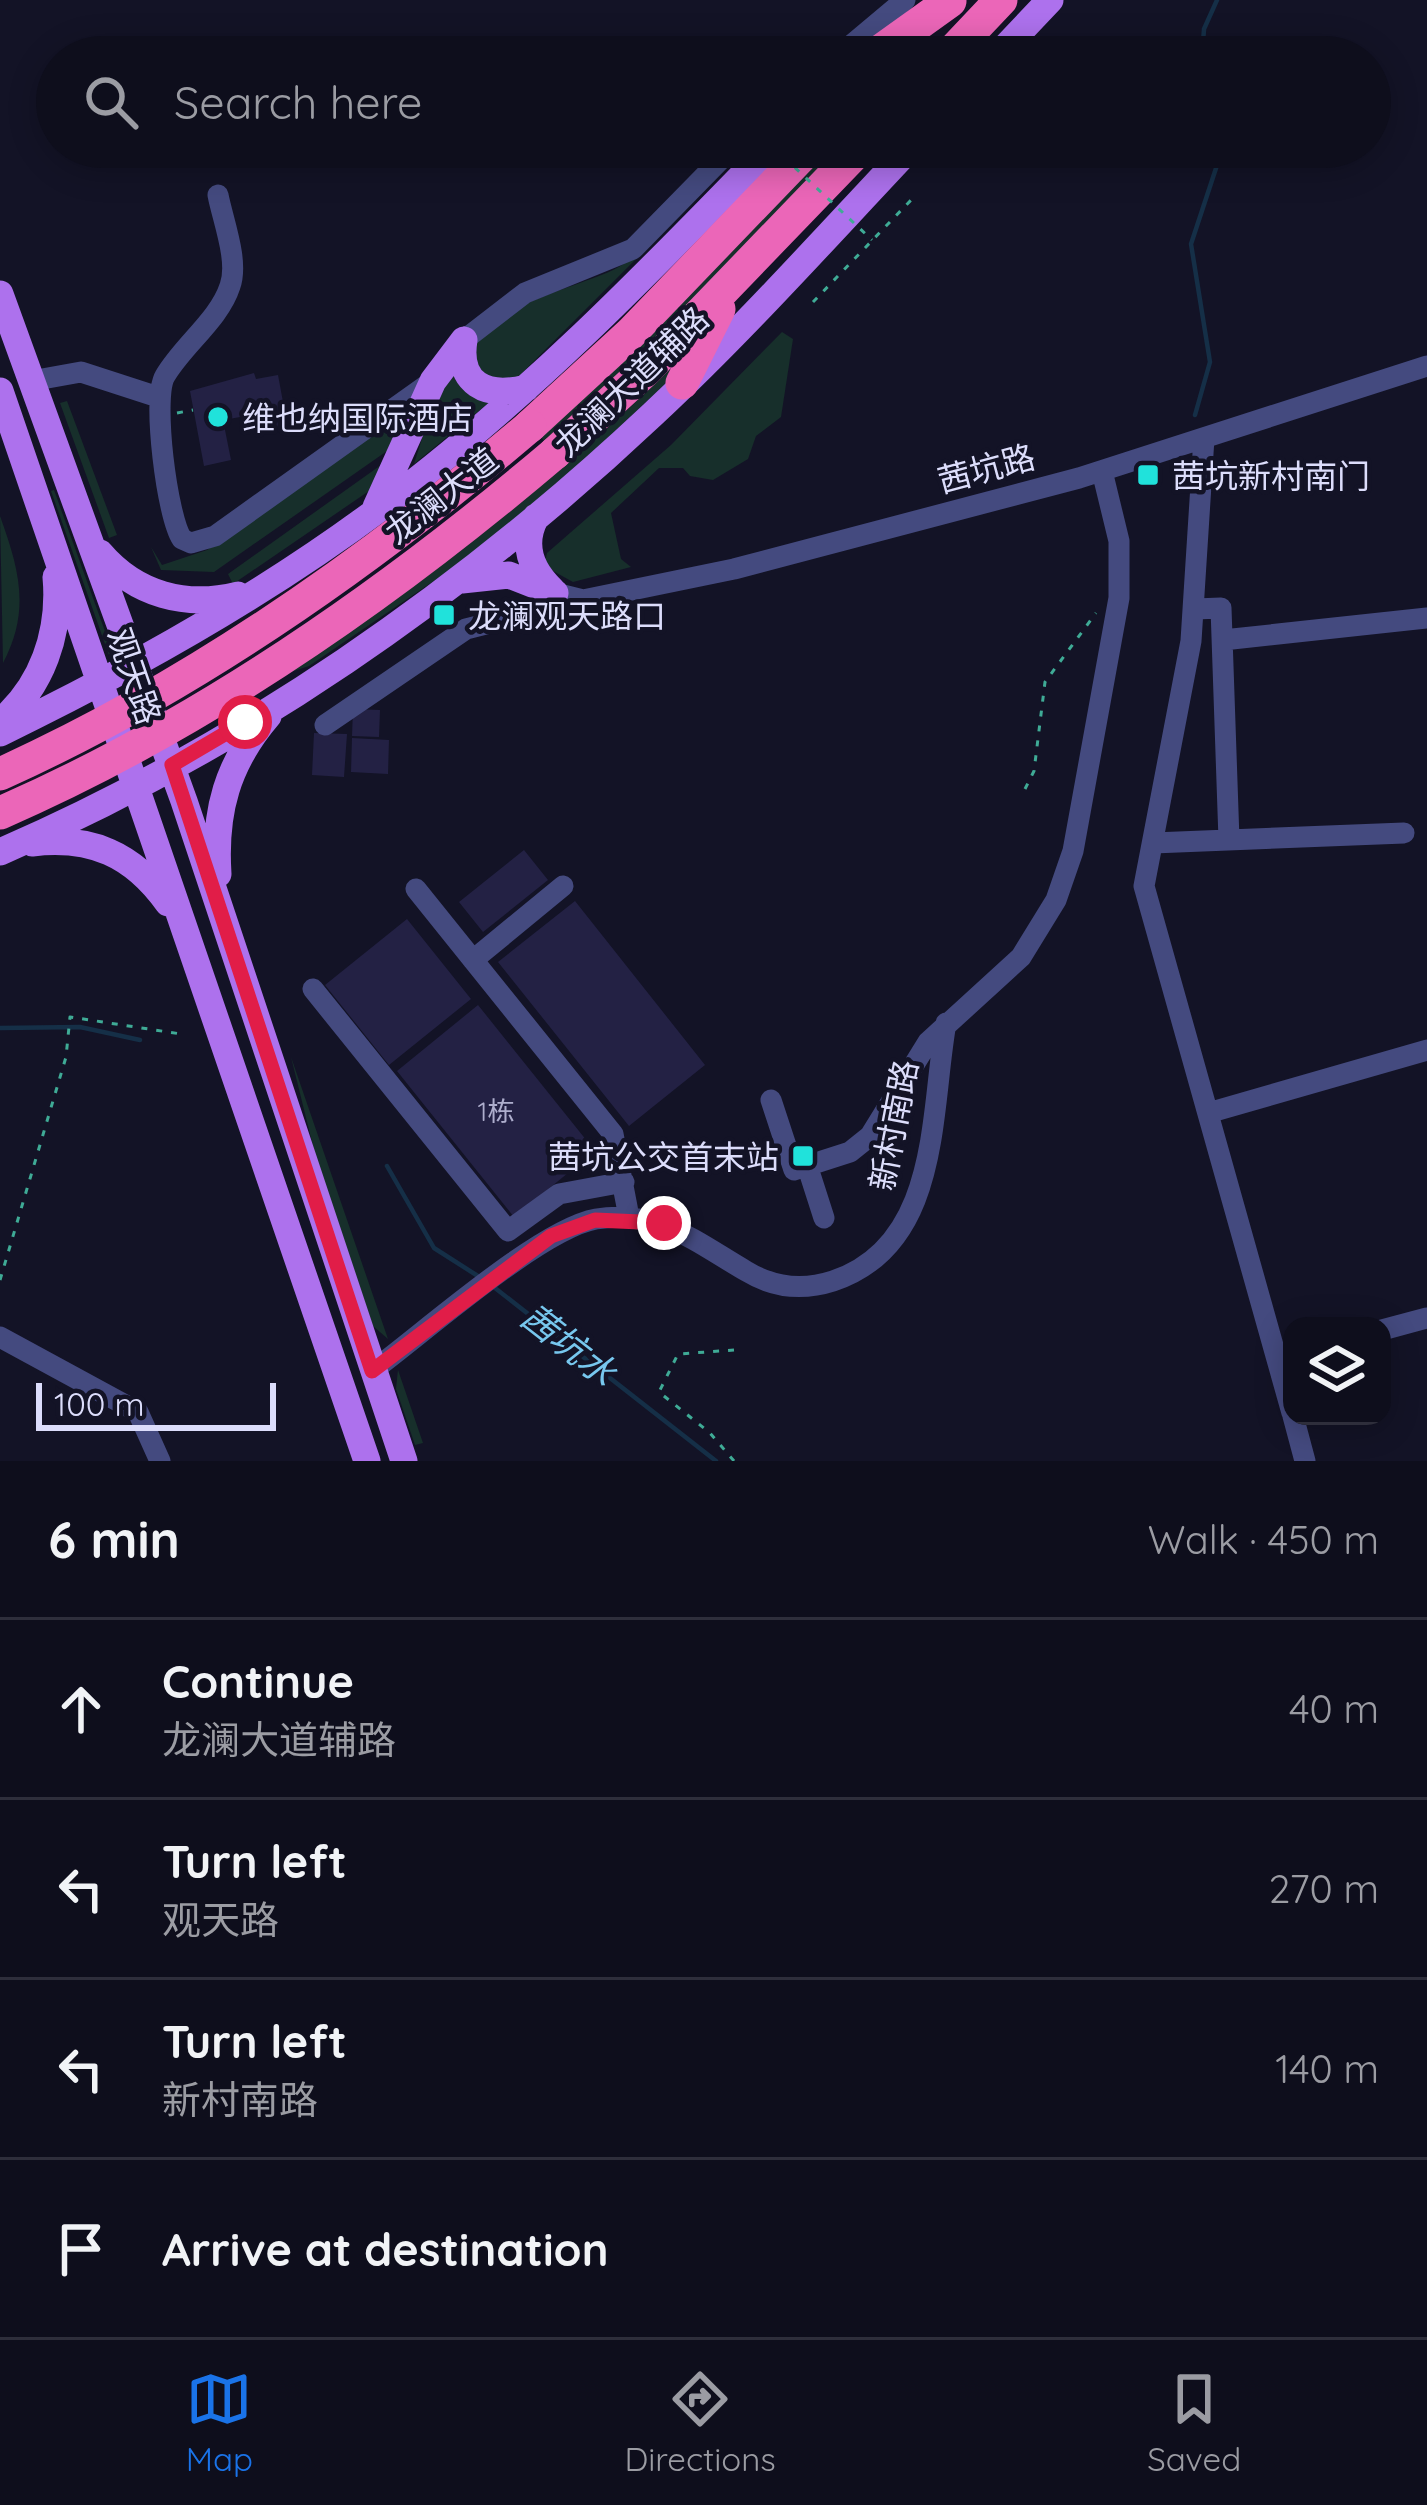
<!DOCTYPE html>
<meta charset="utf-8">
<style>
body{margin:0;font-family:Quicksand,"Noto Sans SC",sans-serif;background:#1c1c29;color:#f1f3f6}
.controls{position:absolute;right:36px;bottom:36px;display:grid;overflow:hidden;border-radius:24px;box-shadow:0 6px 30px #0003}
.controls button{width:108px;height:108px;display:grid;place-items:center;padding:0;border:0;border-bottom:3px solid #2e2e3b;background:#0e0e1c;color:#f1f3f6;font:60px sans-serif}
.scale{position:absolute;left:36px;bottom:30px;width:240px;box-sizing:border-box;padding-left:12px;border:6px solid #dcddfb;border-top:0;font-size:33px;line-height:42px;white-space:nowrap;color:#dcddfb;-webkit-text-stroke:9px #131326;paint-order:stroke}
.stop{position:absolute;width:36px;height:36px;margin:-27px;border:9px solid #e11d48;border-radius:50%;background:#fff}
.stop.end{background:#e11d48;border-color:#fff;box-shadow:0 3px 12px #0008}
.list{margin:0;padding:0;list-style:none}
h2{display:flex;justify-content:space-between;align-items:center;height:156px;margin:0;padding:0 48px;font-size:51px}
h2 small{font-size:39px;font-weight:400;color:#9b9ca3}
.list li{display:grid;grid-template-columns:78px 1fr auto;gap:36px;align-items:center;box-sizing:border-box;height:180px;padding:0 48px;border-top:3px solid #2e2e3b}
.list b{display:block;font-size:45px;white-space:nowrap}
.list p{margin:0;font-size:39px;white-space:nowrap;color:#9b9ca3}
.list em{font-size:39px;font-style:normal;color:#9b9ca3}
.icon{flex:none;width:66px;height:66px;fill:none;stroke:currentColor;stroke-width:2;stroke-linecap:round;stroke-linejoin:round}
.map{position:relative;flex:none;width:1427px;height:1461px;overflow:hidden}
.search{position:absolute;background:#0e0e1c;box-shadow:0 6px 30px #0003;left:36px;right:36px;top:36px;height:132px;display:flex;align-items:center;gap:30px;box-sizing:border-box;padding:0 42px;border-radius:66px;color:#9b9ca3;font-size:45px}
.sheet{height:876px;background:#0e0e1c}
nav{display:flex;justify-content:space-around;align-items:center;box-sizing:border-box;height:168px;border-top:3px solid #2e2e3b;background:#0e0e1c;font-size:33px;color:#9b9ca3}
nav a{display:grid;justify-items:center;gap:6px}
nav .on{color:#1a73e8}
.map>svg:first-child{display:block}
.green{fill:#172f2b}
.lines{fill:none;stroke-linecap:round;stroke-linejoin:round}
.stream{stroke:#152f47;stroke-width:4.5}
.building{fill:#232144}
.path{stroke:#3fab96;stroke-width:3;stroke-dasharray:6 9;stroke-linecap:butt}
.minor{stroke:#444a7f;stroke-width:21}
.major{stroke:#ad71ed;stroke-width:27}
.highway{stroke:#eb66b8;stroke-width:33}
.path-bridge{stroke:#3fab96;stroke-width:3;stroke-dasharray:6 9;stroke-linecap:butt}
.highway-bridge{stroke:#eb66b8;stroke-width:33}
.route{stroke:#e11d48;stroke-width:15}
.poi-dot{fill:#20e2db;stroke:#131326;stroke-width:4.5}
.labels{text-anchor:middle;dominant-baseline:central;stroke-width:9;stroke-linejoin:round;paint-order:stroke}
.number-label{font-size:27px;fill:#aeaecd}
.street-label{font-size:33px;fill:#dcddfb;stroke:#131326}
.poi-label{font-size:33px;fill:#dcddfb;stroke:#131326;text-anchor:start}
.water-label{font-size:36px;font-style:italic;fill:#77c7ee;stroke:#131326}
</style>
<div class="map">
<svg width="1427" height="1461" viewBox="0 0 1427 1461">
<rect width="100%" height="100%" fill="#131326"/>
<path class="green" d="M 829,147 L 842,147 L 681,316 L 546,443 L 539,435 L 714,268 Z
M 652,243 L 515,380 L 493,385 L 470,356 C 478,308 576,288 613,270 C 627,263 640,253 652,243 Z
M 782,332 L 793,339 L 781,417 L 756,436 L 748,459 L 713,480 L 690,476 L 683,468 L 659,468 L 611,513 L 621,559 L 631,567 L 573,582 L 544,566 L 547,553 L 671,445 Z
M 696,344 L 676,374 L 510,529 L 309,666 L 285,674 C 434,579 571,469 696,344 Z
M 454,363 L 496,397 L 414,464 L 438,388 Z
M 67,401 L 117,535 L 109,538 L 60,403 Z
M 402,413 L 405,417 L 387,451 L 214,572 L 161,570 L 151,547 L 162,565 L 207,550 Z
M 395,455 L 369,491 L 233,584 L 228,574 Z
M 54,490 L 115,659 L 111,661 L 51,491 Z
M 0,516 C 19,569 31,610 3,663 Z
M 291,1057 L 388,1339 L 373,1326 L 315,1154 Z
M 398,1370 L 423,1443 L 415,1445 L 396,1389 Z"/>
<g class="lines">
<path class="stream" d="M 1202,57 L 1204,29 L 1217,0
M 1195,415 L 1210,362 L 1191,244 L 1223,147
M 0,1028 L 80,1027 L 140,1040
M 387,1166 L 434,1248 L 481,1278
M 495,1288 L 716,1461"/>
</g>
<path class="building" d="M 254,373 L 256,379 L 278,375 L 288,429 L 261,434 L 257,414 L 223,420 L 231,460 L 204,466 L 190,391 Z
M 353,709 L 380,710 L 379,737 L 352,736 Z
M 314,733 L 347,734 L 344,777 L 312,775 Z
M 352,738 L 389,740 L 388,774 L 351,772 Z
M 524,850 L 548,880 L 483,932 L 459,902 Z
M 575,901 L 705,1065 L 629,1126 L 498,962 Z
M 407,919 L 471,999 L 389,1065 L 325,985 Z
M 478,1005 L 595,1151 L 514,1217 L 397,1071 Z"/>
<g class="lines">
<path class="path" d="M 789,57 L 824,38
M 678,162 L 691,147
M 813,302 L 912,199
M 177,413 L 193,410
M 1025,789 L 1034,771 L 1045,682 L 1096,613
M 0,1280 L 66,1057 L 70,1017 L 181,1034
M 734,1461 L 710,1433 L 659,1392 L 678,1354 L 734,1350"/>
<path class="minor" d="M 837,57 L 905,0
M 218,195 C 223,221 239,261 230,286 C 219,320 183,345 165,376 C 152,398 167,517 182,539 L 191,543 L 215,536 L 431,382
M 464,340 L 525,293 L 633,249 L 733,147
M 31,381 L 81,372 L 158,397
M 1204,438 L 1191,641 L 1144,886 L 1292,1413
M 555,593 L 583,600 L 734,569 L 1079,478 L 1427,366
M 1195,609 L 1221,608 L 1229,840
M 1223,640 L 1427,618
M 325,725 L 466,629 L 573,602
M 1153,843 L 1404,833
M 416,889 L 613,1134 L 629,1217
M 473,960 L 563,886
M 313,989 L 508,1231 L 559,1194 L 624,1182
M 771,1100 L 794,1170 L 850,1152 L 870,1136 L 928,1042 L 1021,957 L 1056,900 L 1073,851 L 1119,598 L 1119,541 L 1102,471
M 1208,1113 L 1427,1050
M 807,1165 L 824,1218
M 1382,1330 L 1427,1318
M 0,1337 L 138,1412 L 160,1461
M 372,1371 C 424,1333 540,1229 596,1219 C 658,1209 696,1242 746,1271 C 774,1288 802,1291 833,1281 C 941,1245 930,1113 946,1023
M 1293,1416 L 1305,1461"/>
<path class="major" d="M 996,57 L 1050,0
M 0,294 L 184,801 L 404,1461
M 464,340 C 457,384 486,398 526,388
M 0,391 L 367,1461
M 376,507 L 433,381 L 464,340
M 536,517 C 521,544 531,570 552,590
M 100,553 C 136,595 186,608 238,595
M 462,580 L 509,575 L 555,593
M 0,722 C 42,687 61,633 56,577
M 0,733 C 134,668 264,595 383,506 C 525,400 647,274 770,147
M 32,843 C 91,836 133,854 168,903
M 0,852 C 240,748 463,593 653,414 C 743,330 826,237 911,147
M 218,874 C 214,812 227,764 268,716"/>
<path class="highway" d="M 872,57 L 950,1
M 947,57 L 1001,0
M 682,383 L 719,309
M 530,426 L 631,333 L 810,147
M 555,453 L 647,369 L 861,147"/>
<path class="path-bridge" d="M 773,147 L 872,240"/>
<path class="highway-bridge" d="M 0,774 C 193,687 370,562 530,426
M 0,813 C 202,725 388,595 555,453"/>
</g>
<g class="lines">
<path class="route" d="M 245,722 L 172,765 L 372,1371 L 551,1236 L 595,1220 L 664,1223"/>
</g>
<g class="poi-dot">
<circle cx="218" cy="417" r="12"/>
<rect x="1136" y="463" width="24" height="24" rx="6"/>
<rect x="432" y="603" width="24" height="24" rx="6"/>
<rect x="791" y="1144" width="24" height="24" rx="6"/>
</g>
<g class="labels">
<g class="number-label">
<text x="496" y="1111">1栋</text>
</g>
<g class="street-label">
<text transform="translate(631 381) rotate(-44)">龙澜大道辅路</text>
<text transform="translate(986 468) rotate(-15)">茜坑路</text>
<text transform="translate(441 495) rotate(-38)">龙澜大道</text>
<text transform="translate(135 676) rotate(71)">观天路</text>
<text transform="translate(893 1125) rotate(-79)">新村南路</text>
</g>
<g class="poi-label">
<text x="242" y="417">维也纳国际酒店</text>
<text x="1172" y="475">茜坑新村南门</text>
<text x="468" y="615">龙澜观天路口</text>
<text x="779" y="1156" text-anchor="end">茜坑公交首末站</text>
</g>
<g class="water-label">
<text transform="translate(569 1344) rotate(38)">茜坑水</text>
</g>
</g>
</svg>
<div class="controls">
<button><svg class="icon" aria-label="layers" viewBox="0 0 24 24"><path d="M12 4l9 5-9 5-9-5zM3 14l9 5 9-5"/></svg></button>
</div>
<div class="scale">100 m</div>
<div class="stop" style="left:245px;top:722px"></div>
<div class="stop end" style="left:664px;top:1223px"></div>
<div class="search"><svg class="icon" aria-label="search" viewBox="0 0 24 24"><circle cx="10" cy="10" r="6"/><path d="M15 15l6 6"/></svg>Search here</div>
</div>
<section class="sheet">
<h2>6 min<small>Walk · 450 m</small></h2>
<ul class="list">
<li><svg class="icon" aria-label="ahead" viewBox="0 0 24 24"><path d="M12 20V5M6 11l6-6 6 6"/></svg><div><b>Continue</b><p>龙澜大道辅路</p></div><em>40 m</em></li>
<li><svg class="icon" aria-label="left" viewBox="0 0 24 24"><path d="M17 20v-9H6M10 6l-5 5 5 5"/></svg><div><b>Turn left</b><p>观天路</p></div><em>270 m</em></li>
<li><svg class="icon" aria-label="left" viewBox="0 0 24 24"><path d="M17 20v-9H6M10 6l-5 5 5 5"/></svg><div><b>Turn left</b><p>新村南路</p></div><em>140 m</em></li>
<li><svg class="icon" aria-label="arrive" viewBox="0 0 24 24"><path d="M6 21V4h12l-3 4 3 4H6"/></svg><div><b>Arrive at destination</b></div></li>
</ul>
</section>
<nav>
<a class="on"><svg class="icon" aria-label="map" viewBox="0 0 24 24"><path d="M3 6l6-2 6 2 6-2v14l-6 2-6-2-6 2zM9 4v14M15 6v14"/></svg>Map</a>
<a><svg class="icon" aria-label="directions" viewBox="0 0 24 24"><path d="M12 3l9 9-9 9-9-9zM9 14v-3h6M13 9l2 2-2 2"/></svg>Directions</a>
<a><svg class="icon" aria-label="saved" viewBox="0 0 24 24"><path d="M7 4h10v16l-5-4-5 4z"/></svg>Saved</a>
</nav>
